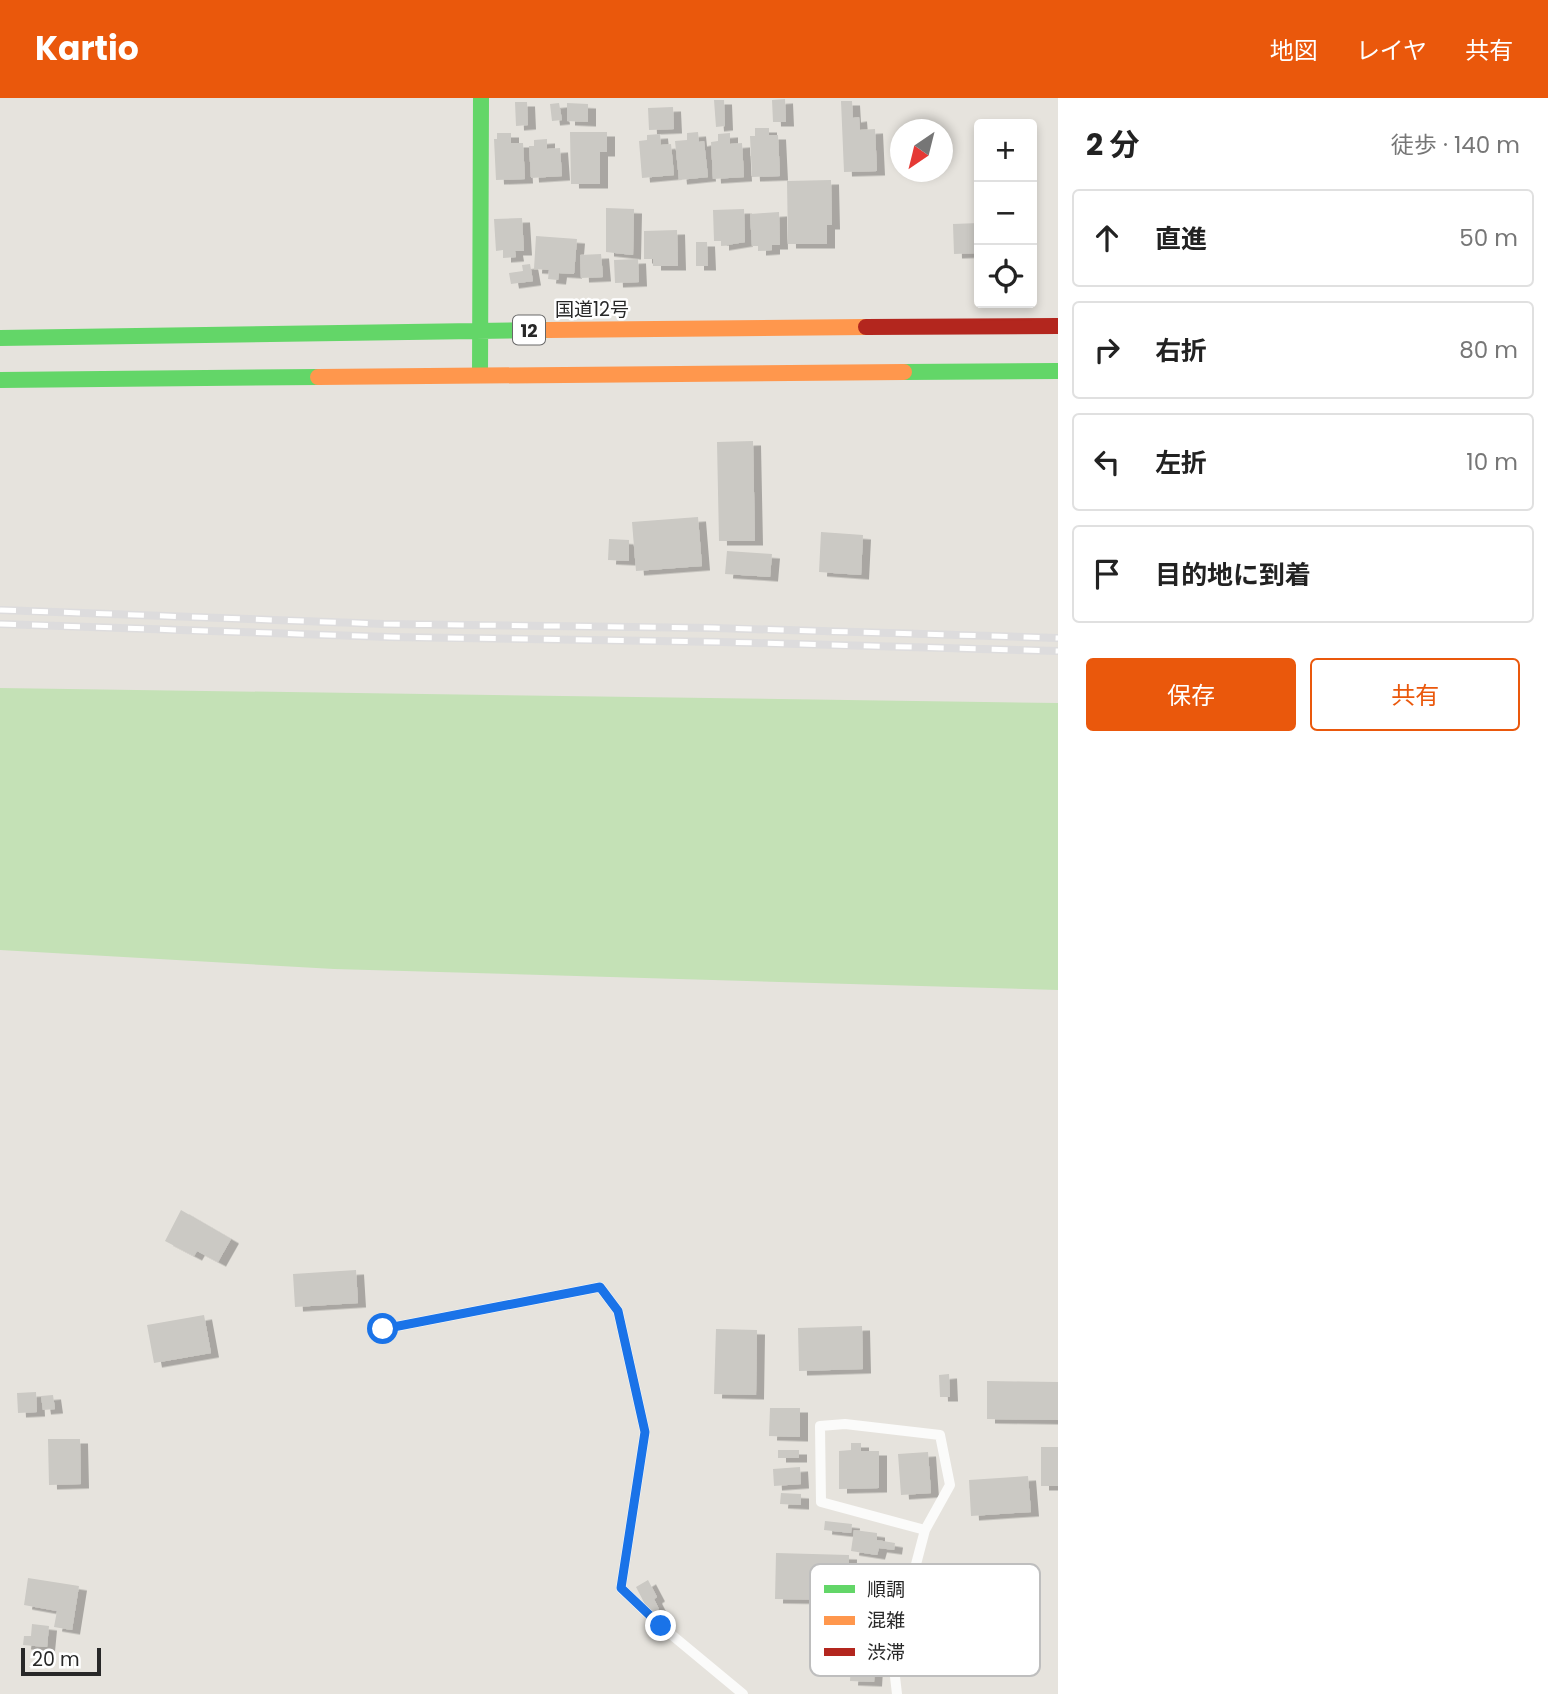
<!DOCTYPE html>
<html lang="ja">
<meta charset="utf-8">
<style>
body{margin:0;font-family:Poppins,"Noto Sans JP",sans-serif;background:#f2f2f2;color:#222}
.controls{position:absolute;right:21px;top:21px;display:grid;overflow:hidden;border-radius:7px;box-shadow:0 4px 10px #0003}
.controls button{width:63px;height:63px;display:grid;place-items:center;padding:0;border:0;border-bottom:2px solid #e0e0e0;background:#fff;color:#222;font:35px sans-serif}
.compass{position:absolute;left:890px;top:21px;width:63px;height:63px;border-radius:50%;background:#fff;box-shadow:0 4px 10px #0003;rotate:215deg}
.scale{position:absolute;left:21px;bottom:18px;width:80px;box-sizing:border-box;padding-left:7px;border:4px solid #282828;border-top:0;font-size:19px;line-height:24px;white-space:nowrap;color:#282828;-webkit-text-stroke:5px #fff;paint-order:stroke}
.stop{position:absolute;width:21px;height:21px;margin:-16px;border:5px solid #1a73e8;border-radius:50%;background:#fff}
.stop.end{background:#1a73e8;border-color:#fff;box-shadow:0 2px 7px #0008}
.list{margin:0;padding:0;list-style:none}
h2{display:flex;justify-content:space-between;align-items:center;height:91px;margin:0;padding:0 28px;font-size:30px}
h2 small{font-size:23px;font-weight:400;color:#767676}
.list li{display:grid;grid-template-columns:46px 1fr auto;gap:21px;align-items:center;box-sizing:border-box;height:98px;margin:0 14px 14px;padding:0 14px;border:2px solid #e0e0e0;border-radius:7px}
.list b{display:block;font-size:26px;white-space:nowrap}
.list em{font-size:23px;font-style:normal;color:#767676}
.actions{display:flex;gap:14px;padding:21px 28px}
.actions a{flex:1;padding:16px 0;border:2px solid #ea580c;border-radius:7px;text-align:center;font-size:24px;color:#ea580c}
.actions .main{background:#ea580c;color:#fff}
.icon{flex:none;width:38px;height:38px;fill:none;stroke:currentColor;stroke-width:2;stroke-linecap:round;stroke-linejoin:round}
.map{position:relative;flex:none;width:1058px;height:1596px;overflow:hidden}
header{display:flex;align-items:center;gap:42px;box-sizing:border-box;height:98px;padding:0 35px;background:#ea580c;color:#fff}
header strong{font-size:33px}
nav{display:flex;gap:38px;margin-inline-start:auto;font-size:24px}
main{display:flex}
aside{flex:1;background:#fff}
.map>svg:first-child{display:block}
.green{fill:#c4e1b6}
.building{fill:#cbc9c4;filter:url(#shadow)}
.lines{fill:none;stroke-linecap:round;stroke-linejoin:round}
.lane{stroke:#fbfbfa;stroke-width:10}
.fast{stroke:#63d668;stroke-width:16}
.slow{stroke:#ff974d;stroke-width:16}
.jam{stroke:#b3261e;stroke-width:16}
.rail-casing{stroke:#dddcdd;stroke-width:8}
.rail{stroke:#fff;stroke-width:5;stroke-dasharray:16;stroke-linecap:butt}
.route{stroke:#1a73e8;stroke-width:9}
.labels{text-anchor:middle;dominant-baseline:central;stroke-width:5;stroke-linejoin:round;paint-order:stroke}
.shield{fill:#fff;stroke:#686868;stroke-width:2}
.shield-label{font-size:18px;font-weight:bold;fill:#282828}
.street-label{font-size:19px;fill:#282828;stroke:#fff}
.key{fill:#fff;stroke:#bebebe;stroke-width:2}
.key-label{font-size:19px;fill:#282828}
</style>
<header>
<strong>Kartio</strong>
<nav><a>地図</a><a>レイヤ</a><a>共有</a></nav>
</header>
<main>
<div class="map">
<svg width="1058" height="1596" viewBox="0 0 1058 1596">
<defs>
<filter id="shadow"><feDropShadow dx="8" dy="4.5" stdDeviation="0" flood-color="#0004"/></filter>
</defs>
<rect width="100%" height="100%" fill="#e6e3dd"/>
<path class="green" d="M 0,590 L 1058,605 L 1058,892 L 334,871 L 0,852 Z"/>
<path class="building" d="M 785,1 L 786,24 L 773,24 L 772,2 Z
M 714,2 L 724,2 L 725,28 L 716,29 Z
M 841,3 L 852,3 L 853,20 L 859,19 L 860,32 L 875,31 L 877,73 L 844,74 Z
M 515,4 L 527,4 L 528,27 L 516,28 Z
M 559,5 L 562,22 L 552,23 L 550,6 Z
M 567,5 L 588,6 L 588,24 L 567,23 Z
M 673,9 L 674,31 L 649,32 L 648,10 Z
M 755,30 L 769,30 L 769,37 L 778,37 L 780,78 L 752,79 L 750,38 L 755,38 Z
M 570,34 L 607,34 L 607,54 L 600,54 L 600,86 L 571,86 Z
M 698,34 L 699,44 L 704,43 L 708,79 L 679,82 L 675,43 L 687,42 L 687,35 Z
M 497,35 L 511,35 L 511,45 L 523,45 L 525,81 L 496,82 L 494,41 L 497,41 Z
M 730,35 L 730,46 L 742,45 L 744,79 L 713,81 L 711,44 L 718,43 L 718,36 Z
M 660,36 L 661,47 L 671,46 L 674,77 L 642,80 L 639,43 L 647,42 L 647,37 Z
M 547,41 L 547,51 L 560,50 L 562,78 L 531,80 L 529,48 L 534,48 L 534,42 Z
M 831,82 L 832,127 L 827,127 L 827,146 L 788,146 L 787,83 Z
M 606,110 L 634,111 L 633,157 L 606,154 Z
M 744,111 L 745,144 L 721,148 L 721,143 L 714,143 L 713,112 Z
M 779,114 L 780,147 L 772,147 L 772,152 L 758,153 L 758,148 L 752,148 L 750,116 Z
M 522,120 L 524,153 L 515,153 L 516,159 L 503,160 L 503,152 L 496,153 L 494,121 Z
M 979,125 L 979,155 L 954,156 L 953,126 Z
M 677,132 L 678,168 L 653,168 L 653,161 L 644,161 L 644,133 Z
M 536,138 L 577,141 L 574,176 L 559,175 L 558,182 L 548,181 L 549,172 L 534,171 Z
M 696,144 L 707,144 L 708,168 L 696,168 Z
M 601,156 L 603,179 L 581,180 L 580,157 Z
M 638,161 L 639,184 L 615,185 L 614,162 Z
M 530,166 L 533,183 L 511,186 L 509,175 L 523,173 L 522,167 Z
M 753,343 L 755,443 L 719,443 L 717,344 Z
M 698,419 L 702,468 L 636,473 L 632,424 Z
M 821,434 L 863,437 L 861,477 L 819,474 Z
M 609,441 L 629,442 L 629,463 L 608,462 Z
M 727,453 L 772,456 L 770,479 L 725,476 Z
M 181,1112 L 231,1141 L 218,1164 L 197,1153 L 194,1158 L 165,1143 Z
M 356,1172 L 358,1205 L 295,1209 L 293,1176 Z
M 204,1217 L 211,1255 L 154,1265 L 147,1227 Z
M 862,1228 L 863,1271 L 799,1273 L 798,1230 Z
M 716,1231 L 757,1232 L 756,1297 L 714,1296 Z
M 949,1276 L 950,1299 L 940,1299 L 939,1277 Z
M 987,1283 L 1058,1284 L 1058,1322 L 987,1321 Z
M 36,1294 L 37,1314 L 18,1315 L 17,1295 Z
M 53,1297 L 55,1311 L 43,1312 L 41,1298 Z
M 770,1310 L 800,1310 L 800,1339 L 769,1338 Z
M 48,1341 L 80,1341 L 81,1386 L 49,1387 Z
M 851,1345 L 861,1345 L 861,1353 L 879,1353 L 879,1390 L 839,1391 L 839,1353 L 851,1352 Z
M 1041,1349 L 1058,1349 L 1058,1388 L 1041,1388 Z
M 778,1352 L 799,1352 L 799,1360 L 778,1360 Z
M 928,1354 L 931,1395 L 901,1397 L 898,1356 Z
M 800,1369 L 801,1386 L 774,1388 L 773,1371 Z
M 1028,1378 L 1031,1414 L 971,1418 L 969,1382 Z
M 781,1395 L 801,1396 L 801,1407 L 780,1406 Z
M 825,1423 L 852,1426 L 851,1435 L 824,1432 Z
M 854,1432 L 877,1435 L 877,1442 L 895,1445 L 894,1452 L 879,1450 L 877,1457 L 851,1453 Z
M 776,1455 L 849,1457 L 848,1502 L 775,1501 Z
M 28,1480 L 79,1488 L 72,1532 L 54,1529 L 57,1513 L 24,1507 Z
M 648,1482 L 657,1499 L 654,1501 L 659,1511 L 650,1516 L 636,1489 Z
M 32,1526 L 49,1528 L 47,1549 L 23,1547 L 24,1538 L 31,1538 Z
M 851,1568 L 875,1568 L 874,1584 L 850,1583 Z"/>
<g class="lines">
<path class="lane" d="M 383,1231 L 600,1189 L 618,1213 L 645,1334 L 621,1490 L 661,1528 L 743,1596
M 897,1596 L 894,1570 L 899,1531 L 925,1432 L 950,1387 L 940,1337 L 845,1326 L 820,1328 L 821,1404 L 925,1432"/>
<path class="fast" d="M 0,240 L 548,232
M 904,274 L 1058,273
M 480,277 L 481,0
M 0,282 L 318,279"/>
<path class="slow" d="M 548,232 L 866,229
M 318,279 L 904,274"/>
<path class="jam" d="M 866,229 L 1058,228"/>
<g class="rail-casing">
<path id="rail" d="M 0,512 L 384,526 L 715,530 L 1058,540
M 0,526 L 389,539 L 721,544 L 1058,553"/>
</g>
<use href="#rail" class="rail"/>
</g>
<g class="lines">
<path class="route" d="M 383,1231 L 600,1189 L 618,1213 L 645,1334 L 621,1490 L 661,1528"/>
</g>
<g class="labels">
<rect class="shield" x="513" y="217.5" width="32" height="29" rx="5"/>
<g class="shield-label">
<text x="529" y="232">12</text>
</g>
<g class="street-label">
<text x="592" y="211">国道12号</text>
</g>
</g>
<rect x="810" y="1466" width="230" height="112" rx="10" class="key"/>
<rect x="824" y="1487" width="31" height="8" fill="#63d668"/>
<rect x="824" y="1518" width="31" height="9" fill="#ff974d"/>
<rect x="824" y="1550" width="31" height="8" fill="#b3261e"/>
<g class="key-label">
<text x="867" y="1498">順調</text>
<text x="867" y="1529">混雑</text>
<text x="867" y="1561">渋滞</text>
</g>
</svg>
<div class="controls">
<button>+</button>
<button>−</button>
<button><svg class="icon" aria-label="locate" viewBox="0 0 24 24"><circle cx="12" cy="12" r="6"/><path d="M12 2v4M12 18v4M2 12h4M18 12h4"/></svg></button>
</div>
<svg class="compass" viewBox="-18 -18 36 36"><path d="M0-13l5 13h-10z" fill="#e53935"/><path d="M0 13l5-13h-10z" fill="#767676"/></svg>
<div class="scale">20 m</div>
<div class="stop" style="left:383px;top:1231px"></div>
<div class="stop end" style="left:661px;top:1528px"></div>
</div>
<aside>
<h2>2 分<small>徒歩 · 140 m</small></h2>
<ul class="list">
<li><svg class="icon" aria-label="ahead" viewBox="0 0 24 24"><path d="M12 20V5M6 11l6-6 6 6"/></svg><div><b>直進</b></div><em>50 m</em></li>
<li><svg class="icon" aria-label="right" viewBox="0 0 24 24"><path d="M7 20v-9h11M14 6l5 5-5 5"/></svg><div><b>右折</b></div><em>80 m</em></li>
<li><svg class="icon" aria-label="left" viewBox="0 0 24 24"><path d="M17 20v-9H6M10 6l-5 5 5 5"/></svg><div><b>左折</b></div><em>10 m</em></li>
<li><svg class="icon" aria-label="arrive" viewBox="0 0 24 24"><path d="M6 21V4h12l-3 4 3 4H6"/></svg><div><b>目的地に到着</b></div></li>
</ul>
<div class="actions"><a class="main">保存</a><a>共有</a></div>
</aside>
</main>
